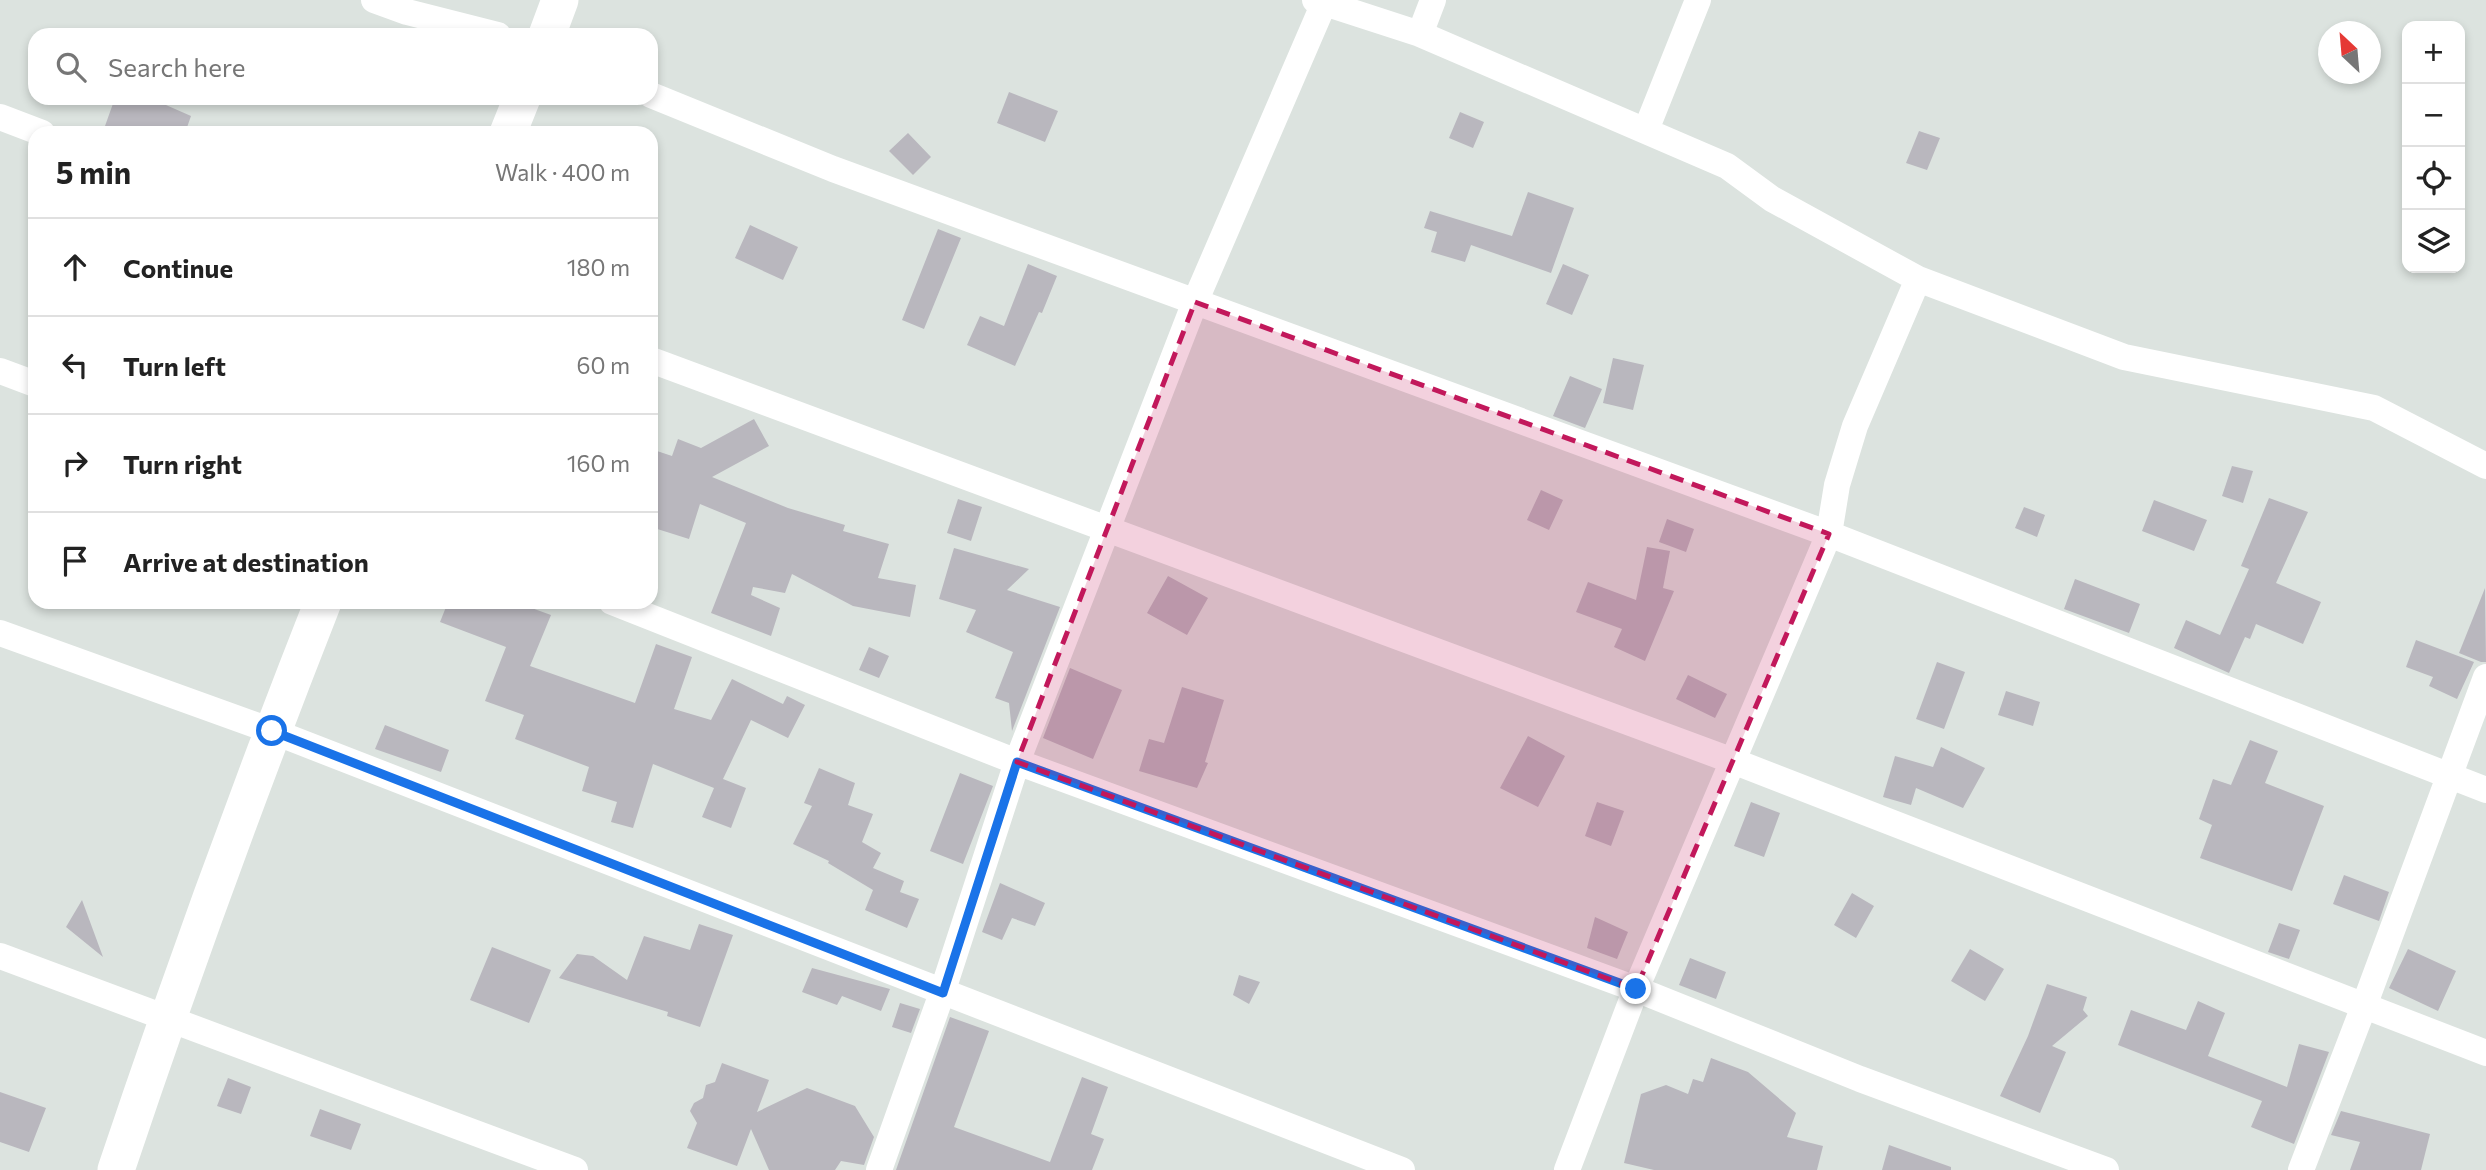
<!DOCTYPE html>
<meta charset="utf-8">
<style>
body{margin:0;font-family:Commissioner,sans-serif;background:#f6f6f6;color:#222}
.controls{position:absolute;right:21px;top:21px;display:grid;overflow:hidden;border-radius:14px;box-shadow:0 4px 10px #0003}
.controls button{width:63px;height:63px;display:grid;place-items:center;padding:0;border:0;border-bottom:2px solid #e0e0e0;background:#fff;color:#222;font:35px sans-serif}
.compass{position:absolute;left:2318px;top:21px;width:63px;height:63px;border-radius:50%;background:#fff;box-shadow:0 4px 10px #0003;rotate:334deg}
.stop{position:absolute;width:21px;height:21px;margin:-16px;border:5px solid #1a73e8;border-radius:50%;background:#fff}
.stop.end{background:#1a73e8;border-color:#fff;box-shadow:0 2px 7px #0008}
.list{margin:0;padding:0;list-style:none}
h2{display:flex;justify-content:space-between;align-items:center;height:91px;margin:0;padding:0 28px;font-size:30px}
h2 small{font-size:23px;font-weight:400;color:#767676}
.list li{display:grid;grid-template-columns:46px 1fr auto;gap:21px;align-items:center;box-sizing:border-box;height:98px;padding:0 28px;border-top:2px solid #e0e0e0}
.list b{display:block;font-size:26px;white-space:nowrap}
.list em{font-size:23px;font-style:normal;color:#767676}
.icon{flex:none;width:38px;height:38px;fill:none;stroke:currentColor;stroke-width:2;stroke-linecap:round;stroke-linejoin:round}
.map{position:relative;flex:none;width:2486px;height:1170px;overflow:hidden}
.search{position:absolute;background:#fff;box-shadow:0 4px 10px #0003;left:28px;top:28px;width:630px;height:77px;display:flex;align-items:center;gap:18px;box-sizing:border-box;padding:0 24px;border-radius:21px;color:#767676;font-size:26px}
.panel{position:absolute;background:#fff;box-shadow:0 4px 10px #0003;left:28px;top:126px;width:630px;height:483px;border-radius:21px}
.map>svg:first-child{display:block}
.building{fill:#b9b7be}
.lines{fill:none;stroke-linecap:round;stroke-linejoin:round}
.street{stroke:#fff;stroke-width:26}
.secondary{stroke:#fff;stroke-width:37}
.route{stroke:#1a73e8;stroke-width:9}
.marked{fill:#c2185b;fill-opacity:0.2;stroke:#c2185b;stroke-width:5;stroke-dasharray:14 9;stroke-linejoin:round}
</style>
<div class="map">
<svg width="2486" height="1170" viewBox="0 0 2486 1170">
<rect width="100%" height="100%" fill="#dce3df"/>
<path class="building" d="M 1009,92 L 1058,111 L 1045,142 L 997,123 Z
M 115,98 L 150,98 L 191,116 L 185,133 L 125,133 L 105,126 Z
M 1460,112 L 1484,122 L 1473,148 L 1449,138 Z
M 1919,131 L 1940,138 L 1927,170 L 1906,163 Z
M 908,133 L 931,157 L 913,175 L 889,151 Z
M 1528,192 L 1574,208 L 1551,273 L 1471,245 L 1465,262 L 1431,252 L 1437,232 L 1424,228 L 1430,211 L 1512,236 Z
M 750,225 L 798,247 L 783,280 L 735,258 Z
M 938,229 L 961,238 L 924,329 L 902,320 Z
M 1028,264 L 1057,276 L 1042,313 L 1039,312 L 1015,366 L 967,345 L 980,316 L 1004,326 Z
M 1563,264 L 1589,275 L 1572,315 L 1546,304 Z
M 1613,358 L 1644,365 L 1633,410 L 1603,403 Z
M 1570,376 L 1602,389 L 1585,428 L 1553,416 Z
M 754,419 L 769,446 L 712,477 L 788,508 L 845,525 L 843,531 L 889,544 L 878,578 L 916,585 L 910,617 L 853,606 L 792,574 L 785,593 L 753,587 L 751,595 L 780,608 L 771,636 L 711,613 L 746,523 L 700,504 L 689,539 L 651,527 L 651,449 L 672,456 L 678,439 L 701,448 Z
M 2232,466 L 2253,471 L 2243,503 L 2222,496 Z
M 1541,490 L 1563,500 L 1549,530 L 1527,520 Z
M 2269,498 L 2308,512 L 2276,583 L 2321,602 L 2303,644 L 2256,624 L 2250,639 L 2245,637 L 2229,673 L 2174,648 L 2186,620 L 2220,635 L 2249,569 L 2241,566 Z
M 958,499 L 982,507 L 971,541 L 947,533 Z
M 2154,500 L 2207,520 L 2194,551 L 2142,531 Z
M 2024,507 L 2045,515 L 2037,537 L 2015,528 Z
M 1667,519 L 1694,529 L 1686,552 L 1659,542 Z
M 1647,547 L 1670,551 L 1663,588 L 1674,591 L 1645,661 L 1614,647 L 1622,629 L 1576,612 L 1588,582 L 1636,600 Z
M 954,548 L 1029,569 L 1007,590 L 1060,607 L 1012,731 L 1009,703 L 995,698 L 1013,652 L 966,632 L 976,610 L 939,599 Z
M 1168,576 L 1208,598 L 1187,635 L 1147,613 Z
M 2075,579 L 2140,604 L 2129,633 L 2064,609 Z
M 2485,588 L 2486,662 L 2481,662 L 2459,653 Z
M 448,602 L 515,602 L 551,615 L 530,666 L 635,703 L 656,644 L 692,657 L 674,709 L 711,720 L 732,679 L 783,704 L 787,696 L 805,705 L 788,738 L 751,720 L 723,779 L 746,788 L 731,828 L 702,817 L 714,788 L 653,764 L 633,828 L 611,822 L 617,802 L 582,791 L 589,767 L 515,739 L 524,715 L 485,701 L 506,647 L 440,622 Z
M 2416,640 L 2474,662 L 2457,699 L 2429,686 L 2433,677 L 2406,667 Z
M 869,647 L 889,656 L 879,678 L 859,670 Z
M 1937,662 L 1965,672 L 1944,729 L 1916,719 Z
M 1070,668 L 1122,690 L 1093,759 L 1043,738 Z
M 1688,675 L 1727,694 L 1715,718 L 1676,699 Z
M 1182,687 L 1224,700 L 1205,762 L 1208,763 L 1197,788 L 1139,771 L 1149,739 L 1164,743 Z
M 2006,691 L 2040,702 L 2033,726 L 1998,715 Z
M 385,725 L 449,750 L 441,772 L 375,749 Z
M 1528,736 L 1565,756 L 1538,807 L 1500,788 Z
M 2250,740 L 2278,751 L 2265,783 L 2324,806 L 2292,891 L 2200,858 L 2212,825 L 2199,819 L 2213,779 L 2231,785 Z
M 1941,747 L 1985,768 L 1963,808 L 1916,788 L 1911,805 L 1883,797 L 1895,756 L 1933,767 Z
M 819,768 L 855,783 L 848,805 L 873,814 L 862,842 L 881,853 L 873,868 L 904,881 L 900,892 L 919,899 L 907,928 L 865,910 L 873,890 L 828,863 L 829,861 L 793,844 L 812,806 L 804,803 Z
M 960,773 L 993,786 L 963,864 L 930,851 Z
M 1597,802 L 1624,811 L 1611,846 L 1585,836 Z
M 1751,802 L 1780,813 L 1764,857 L 1734,846 Z
M 2344,875 L 2389,892 L 2379,921 L 2333,904 Z
M 1000,883 L 1045,903 L 1035,926 L 1012,918 L 1002,940 L 982,932 Z
M 1852,893 L 1874,906 L 1856,938 L 1834,925 Z
M 82,900 L 103,957 L 66,927 Z
M 1595,917 L 1628,932 L 1617,959 L 1587,948 Z
M 2279,923 L 2300,930 L 2289,959 L 2268,952 Z
M 699,924 L 733,935 L 700,1027 L 667,1016 L 668,1012 L 559,978 L 577,954 L 593,956 L 627,980 L 644,936 L 690,950 Z
M 492,947 L 551,970 L 529,1023 L 470,1000 Z
M 1970,949 L 2004,969 L 1985,1001 L 1951,981 Z
M 2408,949 L 2456,971 L 2438,1011 L 2389,988 Z
M 1690,958 L 1726,972 L 1716,999 L 1679,985 Z
M 812,968 L 890,989 L 881,1011 L 842,996 L 837,1005 L 802,992 Z
M 1239,975 L 1260,982 L 1249,1004 L 1233,995 Z
M 2047,984 L 2087,997 L 2083,1010 L 2088,1016 L 2052,1046 L 2066,1052 L 2040,1113 L 2000,1096 L 2028,1036 Z
M 2198,1001 L 2225,1013 L 2208,1056 L 2287,1087 L 2299,1044 L 2329,1052 L 2294,1144 L 2251,1127 L 2262,1101 L 2118,1045 L 2131,1010 L 2186,1030 Z
M 900,1003 L 920,1009 L 911,1033 L 892,1027 Z
M 950,1017 L 989,1031 L 954,1127 L 1050,1162 L 1082,1077 L 1108,1087 L 1091,1134 L 1104,1139 L 1092,1170 L 896,1170 Z
M 1711,1058 L 1748,1072 L 1796,1113 L 1787,1137 L 1823,1146 L 1817,1170 L 1654,1170 L 1624,1163 L 1641,1094 L 1666,1085 L 1688,1094 L 1693,1079 L 1703,1082 Z
M 722,1063 L 769,1080 L 757,1112 L 807,1088 L 855,1106 L 874,1137 L 864,1165 L 841,1161 L 835,1170 L 769,1170 L 751,1129 L 737,1166 L 687,1148 L 697,1123 L 690,1111 L 694,1103 L 703,1098 L 706,1085 L 715,1082 Z
M 228,1078 L 251,1087 L 241,1114 L 217,1106 Z
M 0,1092 L 46,1108 L 29,1152 L 0,1142 Z
M 320,1109 L 361,1124 L 351,1150 L 310,1136 Z
M 2341,1111 L 2430,1134 L 2421,1170 L 2350,1170 L 2360,1142 L 2331,1135 Z
M 1889,1145 L 1951,1167 L 1951,1170 L 1882,1170 Z"/>
<g class="lines">
<path class="street" d="M 374,0 L 407,12 L 498,35
M 1315,0 L 1420,34 L 1727,166 L 1772,199 L 1918,279 L 1855,426 L 1837,485 L 1829,534 L 1636,989 L 1567,1170
M 1420,34 L 1433,0
M 651,95 L 833,169 L 1829,534 L 2486,790
M 0,117 L 42,133
M 1646,130 L 1698,0
M 1918,279 L 2124,357 L 2374,408 L 2486,466
M 651,360 L 1733,761 L 2486,1053
M 0,371 L 35,384
M 612,602 L 1017,762 L 1636,989 L 1860,1079 L 2106,1170
M 0,633 L 272,731 L 1402,1170
M 0,956 L 575,1170
M 879,1170 L 942,993 L 1017,762 L 1195,302 L 1324,3
M 2301,1170 L 2364,1006 L 2486,677"/>
<path class="secondary" d="M 547,35 L 560,0
M 508,133 L 522,98
M 116,1170 C 180,979 249,790 323,602"/>
</g>
<g class="lines">
<path class="route" d="M 272,731 L 943,993 L 1017,762 L 1636,989"/>
</g>
<path class="marked" d="M 1195,302 L 1829,534 L 1636,989 L 1017,762 Z"/>
</svg>
<div class="controls">
<button>+</button>
<button>−</button>
<button><svg class="icon" aria-label="locate" viewBox="0 0 24 24"><circle cx="12" cy="12" r="6"/><path d="M12 2v4M12 18v4M2 12h4M18 12h4"/></svg></button>
<button><svg class="icon" aria-label="layers" viewBox="0 0 24 24"><path d="M12 4l9 5-9 5-9-5zM3 14l9 5 9-5"/></svg></button>
</div>
<svg class="compass" viewBox="-18 -18 36 36"><path d="M0-13l5 13h-10z" fill="#e53935"/><path d="M0 13l5-13h-10z" fill="#767676"/></svg>
<div class="stop" style="left:272px;top:731px"></div>
<div class="stop end" style="left:1636px;top:989px"></div>
<div class="search"><svg class="icon" aria-label="search" viewBox="0 0 24 24"><circle cx="10" cy="10" r="6"/><path d="M15 15l6 6"/></svg>Search here</div>
<section class="panel">
<h2>5 min<small>Walk · 400 m</small></h2>
<ul class="list">
<li><svg class="icon" aria-label="ahead" viewBox="0 0 24 24"><path d="M12 20V5M6 11l6-6 6 6"/></svg><div><b>Continue</b></div><em>180 m</em></li>
<li><svg class="icon" aria-label="left" viewBox="0 0 24 24"><path d="M17 20v-9H6M10 6l-5 5 5 5"/></svg><div><b>Turn left</b></div><em>60 m</em></li>
<li><svg class="icon" aria-label="right" viewBox="0 0 24 24"><path d="M7 20v-9h11M14 6l5 5-5 5"/></svg><div><b>Turn right</b></div><em>160 m</em></li>
<li><svg class="icon" aria-label="arrive" viewBox="0 0 24 24"><path d="M6 21V4h12l-3 4 3 4H6"/></svg><div><b>Arrive at destination</b></div></li>
</ul>
</section>
</div>
